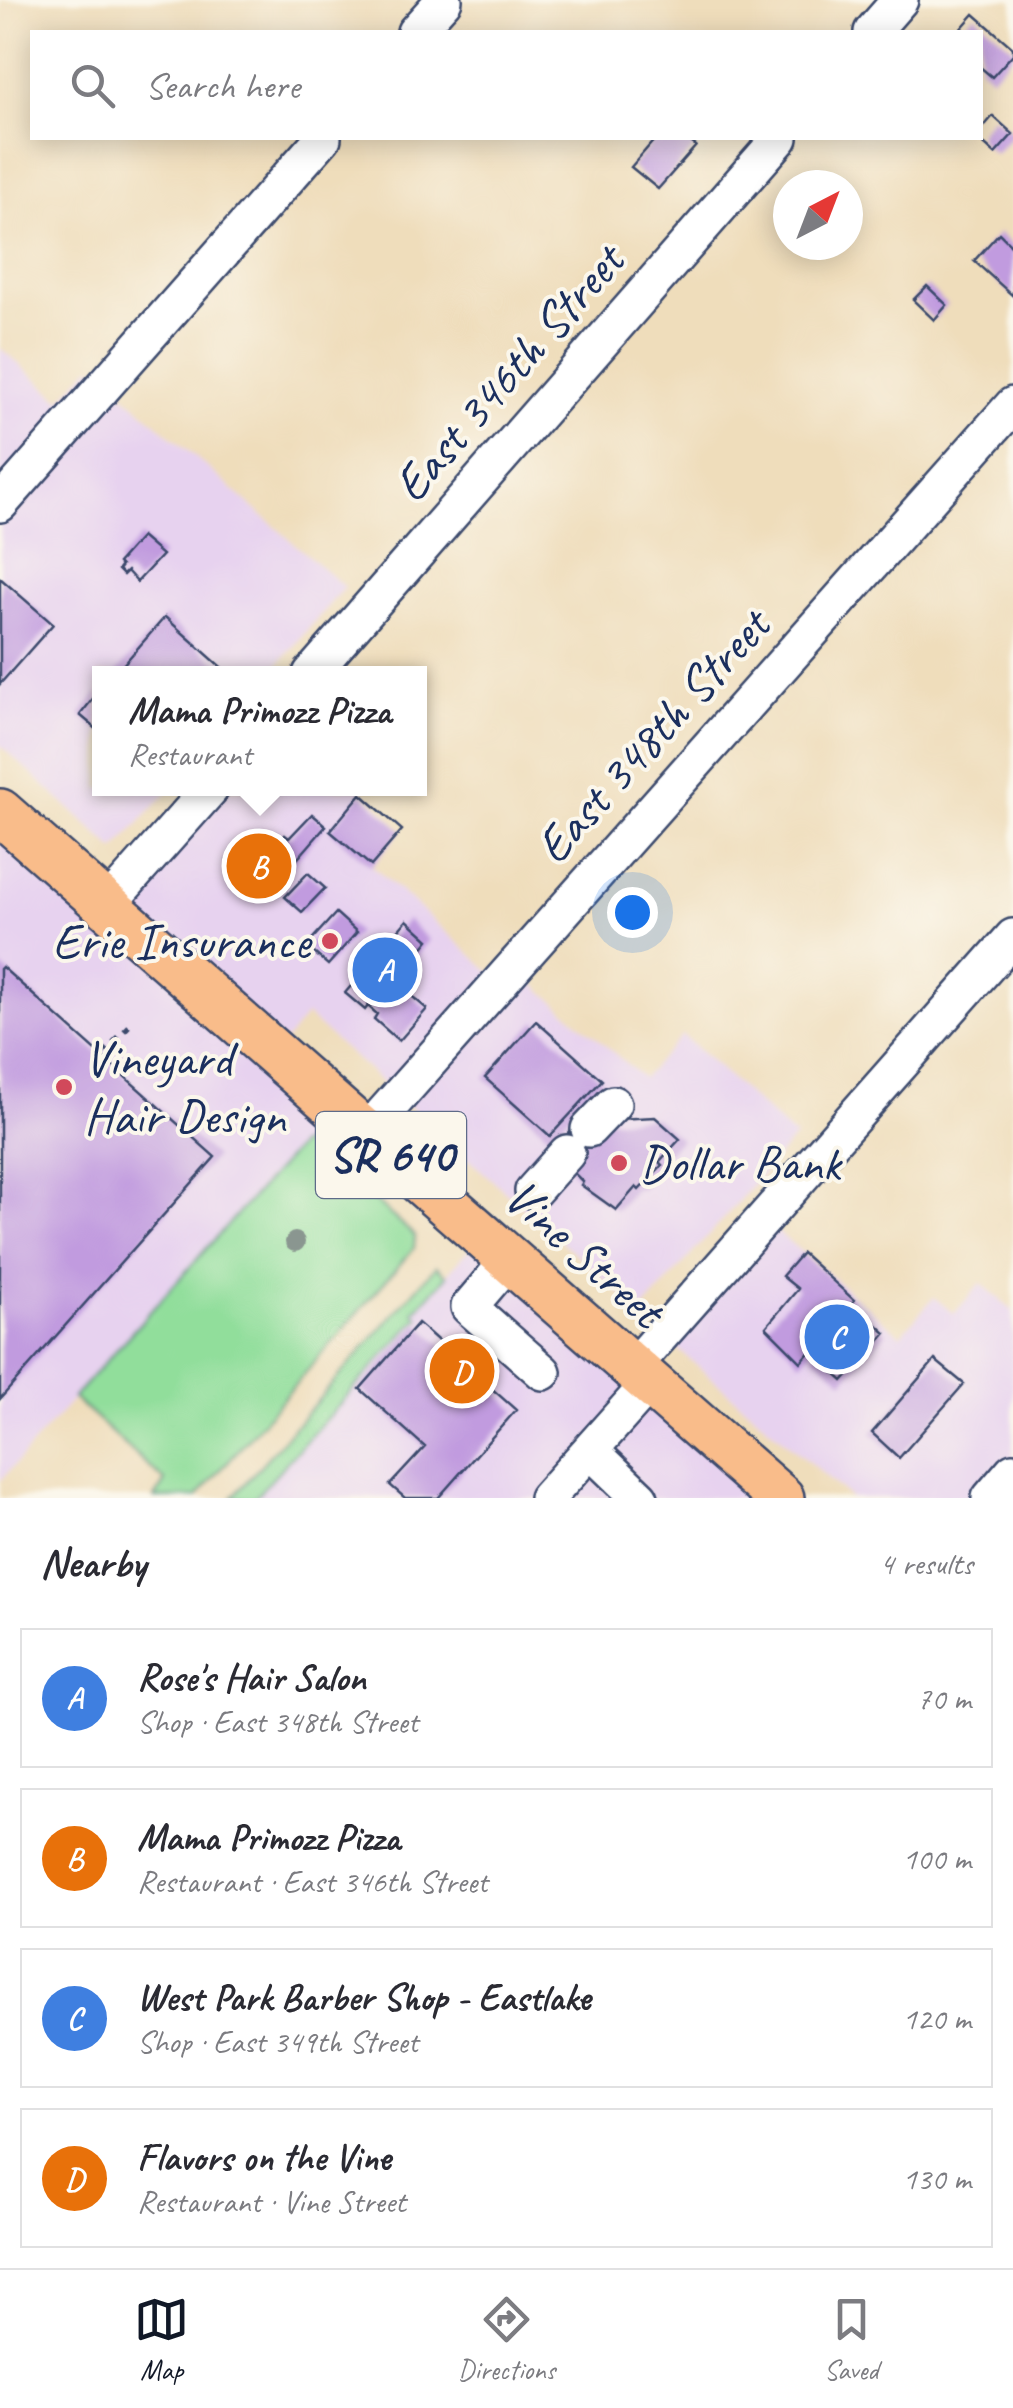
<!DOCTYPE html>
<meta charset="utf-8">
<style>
body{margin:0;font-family:Caveat,sans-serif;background:#f7f7f7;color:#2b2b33}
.compass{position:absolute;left:773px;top:170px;width:90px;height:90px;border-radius:50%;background:#fff;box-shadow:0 5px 25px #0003;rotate:42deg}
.you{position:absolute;left:632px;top:912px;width:35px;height:35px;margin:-25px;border:8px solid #fff;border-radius:50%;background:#1a73e8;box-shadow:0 0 0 15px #1a73e833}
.badge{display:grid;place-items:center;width:65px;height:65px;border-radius:50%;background:#111827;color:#fff;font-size:32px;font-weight:700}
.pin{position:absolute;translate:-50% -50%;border:5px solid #fff;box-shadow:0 2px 10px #0006}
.popup{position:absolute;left:92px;top:666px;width:335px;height:130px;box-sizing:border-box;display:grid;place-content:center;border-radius:0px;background:#fff;filter:drop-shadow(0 2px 8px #0005);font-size:32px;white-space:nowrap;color:#7c7c81}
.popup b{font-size:38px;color:#2b2b33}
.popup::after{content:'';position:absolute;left:50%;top:100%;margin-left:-20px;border:20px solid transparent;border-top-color:#fff}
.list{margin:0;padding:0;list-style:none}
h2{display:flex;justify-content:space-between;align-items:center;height:130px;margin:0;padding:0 40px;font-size:42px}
h2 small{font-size:32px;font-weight:400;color:#7c7c81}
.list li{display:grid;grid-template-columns:65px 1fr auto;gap:30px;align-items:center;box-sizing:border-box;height:140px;margin:0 20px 20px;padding:0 20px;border:2px solid #e1e1e2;border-radius:0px}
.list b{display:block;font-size:38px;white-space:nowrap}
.list p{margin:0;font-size:32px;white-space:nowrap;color:#7c7c81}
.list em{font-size:32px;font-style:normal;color:#7c7c81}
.icon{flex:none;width:55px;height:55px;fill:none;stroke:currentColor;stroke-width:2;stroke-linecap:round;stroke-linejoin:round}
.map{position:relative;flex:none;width:1013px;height:1498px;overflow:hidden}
.search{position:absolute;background:#fff;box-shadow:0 5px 25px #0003;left:30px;right:30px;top:30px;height:110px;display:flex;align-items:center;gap:25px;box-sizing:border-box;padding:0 35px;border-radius:0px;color:#7c7c81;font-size:38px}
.sheet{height:770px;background:#fff}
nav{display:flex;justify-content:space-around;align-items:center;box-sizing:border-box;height:140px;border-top:2px solid #e1e1e2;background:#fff;font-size:28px;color:#7c7c81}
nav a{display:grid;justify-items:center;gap:5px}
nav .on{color:#111827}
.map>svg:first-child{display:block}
.built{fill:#e7d2ef}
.green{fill:#91de9b;stroke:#56867c;stroke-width:2.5}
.building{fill:#c19bdf}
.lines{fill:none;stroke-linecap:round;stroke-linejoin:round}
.minor-casing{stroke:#3b496c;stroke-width:40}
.major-casing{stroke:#3b496c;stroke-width:50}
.path{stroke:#3b496c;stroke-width:5;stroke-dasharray:8 8;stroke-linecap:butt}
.minor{stroke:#fff;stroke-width:35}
.major{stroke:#f9bc8a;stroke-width:45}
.tree{fill:#8a9690}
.poi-dot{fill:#d1495b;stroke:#fbf7ec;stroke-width:4}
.labels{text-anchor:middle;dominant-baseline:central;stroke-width:8;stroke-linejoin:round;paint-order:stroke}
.shield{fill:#fbf7ec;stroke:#5e6b89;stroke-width:2.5}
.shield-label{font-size:48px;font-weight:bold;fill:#1b2f5e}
.street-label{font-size:50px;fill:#1b2f5e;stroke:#fbf7ec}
.poi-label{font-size:50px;fill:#1b2f5e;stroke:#fbf7ec;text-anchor:start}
</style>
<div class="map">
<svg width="1013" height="1498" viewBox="0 0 1013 1498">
<rect width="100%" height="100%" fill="#fbf7ec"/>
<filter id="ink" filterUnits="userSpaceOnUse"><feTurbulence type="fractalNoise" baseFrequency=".01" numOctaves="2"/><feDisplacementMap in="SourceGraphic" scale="20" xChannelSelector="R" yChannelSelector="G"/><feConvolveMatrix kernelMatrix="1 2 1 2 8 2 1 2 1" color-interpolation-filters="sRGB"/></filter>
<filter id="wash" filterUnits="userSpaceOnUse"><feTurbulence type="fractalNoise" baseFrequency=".0048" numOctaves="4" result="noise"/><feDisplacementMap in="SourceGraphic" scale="40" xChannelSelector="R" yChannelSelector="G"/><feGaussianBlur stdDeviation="2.25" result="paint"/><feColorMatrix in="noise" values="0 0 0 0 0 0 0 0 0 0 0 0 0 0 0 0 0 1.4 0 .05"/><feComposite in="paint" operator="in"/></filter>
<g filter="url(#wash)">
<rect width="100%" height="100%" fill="#efddbb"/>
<path class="built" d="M 0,348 L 61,400 L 91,366 L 344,587 L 271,673 L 99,674 L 99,788 L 170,789 L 115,850 L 0,745 Z
M 219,789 L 360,789 L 402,830 L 372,866 L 515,994 L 531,981 L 643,1078 L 682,1035 L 795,1137 L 641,1312 L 306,1015 L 285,1042 L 118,903 Z
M 0,821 L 329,1114 L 0,1481 Z
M 774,1229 L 901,1335 L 934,1297 L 954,1314 L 981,1283 L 1013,1311 L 1013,1498 L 851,1498 L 673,1345 Z
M 477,1240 L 753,1488 L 744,1498 L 254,1498 L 419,1318 L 414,1312 Z"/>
<path class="green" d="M 307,1142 L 415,1236 L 414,1248 L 197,1497 L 155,1498 L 165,1481 L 73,1398 L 299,1145 Z
M 436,1266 L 447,1276 L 414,1312 L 419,1317 L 254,1498 L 232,1498 Z"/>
<g id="blocks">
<path class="building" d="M 974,14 L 1013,48 L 1013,54 L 992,77 L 980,67 L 980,32 L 958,32 Z
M 993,116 L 1013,134 L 995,154 L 977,138 L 980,138 L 980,131 Z
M 656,138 L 686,138 L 696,146 L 658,189 L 631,167 Z
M 999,233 L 1013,247 L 1013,296 L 974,261 Z
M 927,286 L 947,305 L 934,320 L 913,300 Z
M 141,537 L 162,555 L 137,582 L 127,571 L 123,575 L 118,570 L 121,566 L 118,563 Z
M 0,578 L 53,624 L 0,684 Z
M 165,617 L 229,674 L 115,674 Z
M 99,691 L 99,731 L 80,715 Z
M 361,794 L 402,830 L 371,866 L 330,831 Z
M 312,814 L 326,826 L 266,895 L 227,860 L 254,831 L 257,834 L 260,830 L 269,837 L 265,841 L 277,852 L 280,850 L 276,846 L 285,835 L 289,838 Z
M 308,873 L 325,888 L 302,912 L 285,897 Z
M 336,913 L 357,932 L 328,965 L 306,946 Z
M 407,920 L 429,940 L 384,996 L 389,999 L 401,987 L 427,1009 L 399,1041 L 374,1019 L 377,1014 L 368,1006 L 365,1010 L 345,993 Z
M 2,967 L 215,1157 L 0,1399 L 0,969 Z
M 536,1021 L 602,1080 L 550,1136 L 485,1078 Z
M 655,1117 L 680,1139 L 659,1162 L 662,1165 L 639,1190 L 636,1187 L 616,1210 L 581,1185 L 583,1182 L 573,1172 L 558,1145 L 579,1121 Z
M 802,1253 L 854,1300 L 801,1362 L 766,1327 L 798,1289 L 782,1276 Z
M 855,1305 L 886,1333 L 843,1381 L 813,1354 Z
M 418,1323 L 516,1410 L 438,1498 L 405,1498 L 390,1485 L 425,1447 L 360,1389 Z
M 935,1360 L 964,1384 L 899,1458 L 872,1433 Z"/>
</g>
</g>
<g filter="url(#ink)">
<use href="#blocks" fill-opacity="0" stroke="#3b496c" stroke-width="2.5"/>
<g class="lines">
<g class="minor-casing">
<path id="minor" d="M 415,32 L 444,0
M 872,32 L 900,0
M 0,504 L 323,138
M 311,674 L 780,138
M 106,906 L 211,788
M 589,1129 L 613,1104
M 366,1133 L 1013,405
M 533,1191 L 567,1153
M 509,1260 L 469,1307 L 543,1372
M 632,1368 L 1013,937
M 590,1450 L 640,1498
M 547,1498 L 649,1384
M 990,1498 L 1013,1471"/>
</g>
<g class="major-casing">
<path id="major" d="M 0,812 L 781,1498"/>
</g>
<path class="path" d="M 102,1054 L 129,1026"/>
<use href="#minor" class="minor"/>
<use href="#major" class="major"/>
</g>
<circle class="tree" cx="295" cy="1242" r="10"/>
</g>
<g class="poi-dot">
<circle cx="330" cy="941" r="10"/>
<circle cx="64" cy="1087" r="10"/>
<circle cx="619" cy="1163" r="10"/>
</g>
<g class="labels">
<rect class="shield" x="316" y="1112" width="150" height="86" rx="8"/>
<g class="shield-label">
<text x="391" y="1155">SR 640</text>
</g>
<g class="street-label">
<text transform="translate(508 373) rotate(-49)">East 346th Street</text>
<text transform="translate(652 736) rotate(-48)">East 348th Street</text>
<text transform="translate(584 1253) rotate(42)">Vine Street</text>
</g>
<g class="poi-label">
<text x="310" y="941" text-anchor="end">Erie Insurance</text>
<text x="84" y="1058">Vineyard<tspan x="84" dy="58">Hair Design</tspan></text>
<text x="639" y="1163">Dollar Bank</text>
</g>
</g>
</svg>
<svg class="compass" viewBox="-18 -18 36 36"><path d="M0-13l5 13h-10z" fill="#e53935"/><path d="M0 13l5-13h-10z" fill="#7c7c81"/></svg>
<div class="you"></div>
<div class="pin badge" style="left:385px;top:970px;background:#3f7fe0">A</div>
<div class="pin badge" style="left:259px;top:866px;background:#e8710a">B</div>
<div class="popup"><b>Mama Primozz Pizza</b>Restaurant</div>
<div class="pin badge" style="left:837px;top:1337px;background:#3f7fe0">C</div>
<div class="pin badge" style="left:462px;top:1371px;background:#e8710a">D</div>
<div class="search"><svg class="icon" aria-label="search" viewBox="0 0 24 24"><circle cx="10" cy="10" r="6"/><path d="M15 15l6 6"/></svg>Search here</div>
</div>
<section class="sheet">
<h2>Nearby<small>4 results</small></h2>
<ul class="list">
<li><span class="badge" style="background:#3f7fe0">A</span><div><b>Rose's Hair Salon</b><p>Shop · East 348th Street</p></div><em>70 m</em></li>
<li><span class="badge" style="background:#e8710a">B</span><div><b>Mama Primozz Pizza</b><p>Restaurant · East 346th Street</p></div><em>100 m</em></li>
<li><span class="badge" style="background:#3f7fe0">C</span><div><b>West Park Barber Shop - Eastlake</b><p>Shop · East 349th Street</p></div><em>120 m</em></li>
<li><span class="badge" style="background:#e8710a">D</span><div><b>Flavors on the Vine</b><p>Restaurant · Vine Street</p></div><em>130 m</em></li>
</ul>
</section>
<nav>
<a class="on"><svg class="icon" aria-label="map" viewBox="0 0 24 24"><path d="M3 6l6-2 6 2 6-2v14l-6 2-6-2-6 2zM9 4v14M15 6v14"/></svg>Map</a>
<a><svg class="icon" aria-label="directions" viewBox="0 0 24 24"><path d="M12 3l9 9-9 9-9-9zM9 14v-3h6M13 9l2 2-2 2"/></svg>Directions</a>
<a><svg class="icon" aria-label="saved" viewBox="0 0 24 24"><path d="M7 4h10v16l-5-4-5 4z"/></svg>Saved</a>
</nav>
